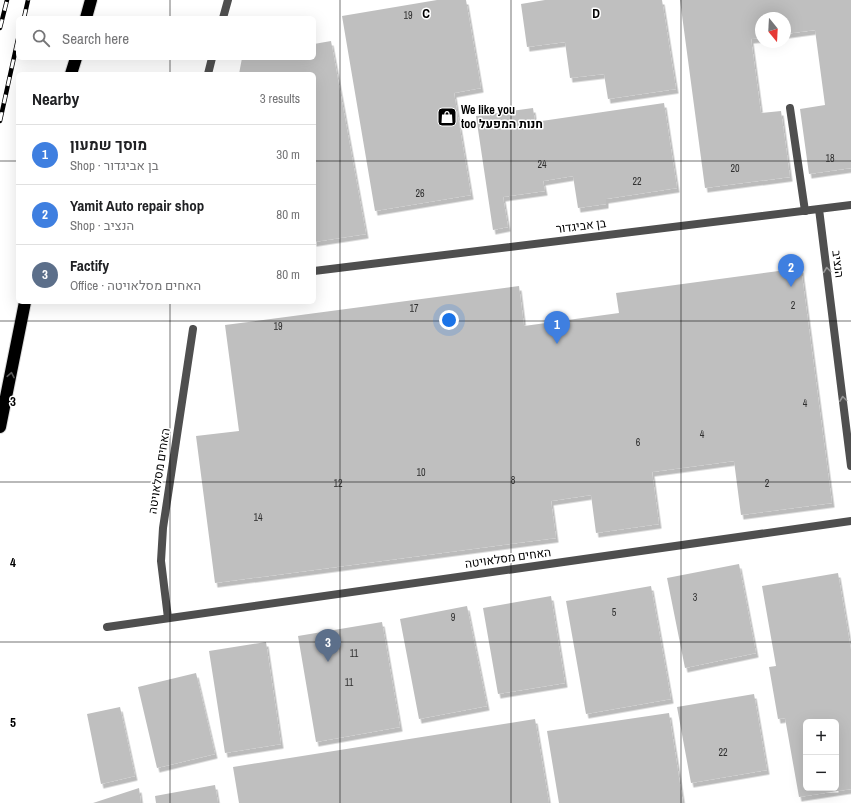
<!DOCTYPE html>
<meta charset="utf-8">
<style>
body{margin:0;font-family:"Archivo Narrow",Heebo,sans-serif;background:#f6f6f6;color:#202124}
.controls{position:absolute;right:12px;bottom:12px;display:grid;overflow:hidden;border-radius:6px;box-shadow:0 4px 16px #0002}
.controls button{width:36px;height:36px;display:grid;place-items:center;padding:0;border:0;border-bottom:1px solid #e0e0e0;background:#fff;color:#202124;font:20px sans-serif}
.compass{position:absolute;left:755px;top:12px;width:36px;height:36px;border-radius:50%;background:#fff;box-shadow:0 4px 16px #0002;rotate:162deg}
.you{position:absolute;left:449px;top:320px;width:14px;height:14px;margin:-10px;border:3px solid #fff;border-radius:50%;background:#1a73e8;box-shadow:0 0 0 6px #1a73e833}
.badge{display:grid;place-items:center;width:26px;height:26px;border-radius:50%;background:#000;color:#fff;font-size:13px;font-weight:700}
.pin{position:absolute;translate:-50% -33px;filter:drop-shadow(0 1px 2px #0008)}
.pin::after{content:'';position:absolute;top:21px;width:14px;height:12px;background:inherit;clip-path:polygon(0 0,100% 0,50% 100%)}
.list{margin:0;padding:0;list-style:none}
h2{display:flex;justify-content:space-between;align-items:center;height:52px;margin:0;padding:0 16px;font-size:17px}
h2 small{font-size:13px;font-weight:400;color:#757577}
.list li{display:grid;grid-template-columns:26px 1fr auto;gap:12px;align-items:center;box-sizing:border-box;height:60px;padding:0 16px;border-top:1px solid #e0e0e0}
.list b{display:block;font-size:15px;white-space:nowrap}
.list p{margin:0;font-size:13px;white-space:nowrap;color:#757577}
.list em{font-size:13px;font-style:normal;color:#757577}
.icon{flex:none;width:22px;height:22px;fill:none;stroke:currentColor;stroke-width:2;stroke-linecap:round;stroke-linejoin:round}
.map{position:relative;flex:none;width:851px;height:803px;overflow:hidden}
.search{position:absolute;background:#fff;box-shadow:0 4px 16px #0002;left:16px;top:16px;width:300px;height:44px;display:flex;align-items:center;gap:10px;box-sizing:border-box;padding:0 14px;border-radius:6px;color:#757577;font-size:15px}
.panel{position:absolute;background:#fff;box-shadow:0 4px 16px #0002;left:16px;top:72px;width:300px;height:232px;border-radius:6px}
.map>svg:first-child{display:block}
.building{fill:#bfbfbf;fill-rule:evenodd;filter:url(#shadow)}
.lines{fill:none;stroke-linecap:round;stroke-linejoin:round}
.motorway-casing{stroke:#dbdbdb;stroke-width:14}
.service{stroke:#4f4f4f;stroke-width:8}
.minor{stroke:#4f4f4f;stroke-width:8}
.motorway{stroke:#000;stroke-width:12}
.rail-casing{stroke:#000;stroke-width:4.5}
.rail{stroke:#fff;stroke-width:3;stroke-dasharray:9;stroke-linecap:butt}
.oneway{stroke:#959595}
.oneway2{stroke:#595959}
.grid{fill:none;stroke:#000;stroke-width:1;stroke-opacity:0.55}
.labels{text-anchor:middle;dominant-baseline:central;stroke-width:3;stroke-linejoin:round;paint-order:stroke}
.number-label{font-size:10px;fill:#303030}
.poi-label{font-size:12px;font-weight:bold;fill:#000;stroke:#fff;text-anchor:start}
.street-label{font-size:12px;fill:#000;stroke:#fff}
.grid-label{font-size:13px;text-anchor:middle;font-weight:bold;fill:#000;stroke:#fff;stroke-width:3;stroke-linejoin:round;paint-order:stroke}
</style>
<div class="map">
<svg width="851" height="803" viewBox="0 0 851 803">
<defs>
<filter id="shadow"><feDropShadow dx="2.5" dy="4.5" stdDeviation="0" flood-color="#0004"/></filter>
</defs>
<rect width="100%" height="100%" fill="#fff"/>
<path class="building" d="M 437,0 L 466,0 L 481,88 L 454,93 L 471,195 L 375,211 L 342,16 Z
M 545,0 L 662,0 L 676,89 L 608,99 L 604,74 L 570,78 L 565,42 L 527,47 L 521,4 Z
M 680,0 L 851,0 L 851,168 L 809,174 L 800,109 L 825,105 L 815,30 L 785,34 L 785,18 L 761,18 L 761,38 L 751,39 L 761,113 L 781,111 L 790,177 L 705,188 Z
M 331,41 L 366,234 L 314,242 L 314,74 L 239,74 L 242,58 L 314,58 L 314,44 Z
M 664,103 L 677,188 L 606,199 L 606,204 L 578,208 L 573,176 L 543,181 L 545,191 L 503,197 L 508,227 L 493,230 L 476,116 L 533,108 L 535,122 Z
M 801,268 L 832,503 L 741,515 L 734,461 L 652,472 L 659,524 L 596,533 L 591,495 L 551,501 L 556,538 L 215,583 L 196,436 L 239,431 L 225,325 L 519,286 L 524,326 L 619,313 L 616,293 Z
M 739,564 L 756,653 L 685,668 L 667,578 Z
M 838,573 L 851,650 L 851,789 L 799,797 L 785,718 L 778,719 L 769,667 L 776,666 L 762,586 ZM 806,722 L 836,722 L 836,788 L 806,788 Z
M 651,586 L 671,699 L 586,714 L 566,601 Z
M 551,596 L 565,683 L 498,694 L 483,608 Z
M 467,606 L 487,706 L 419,719 L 400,619 Z
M 382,622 L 400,727 L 316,742 L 298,636 Z
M 266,642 L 281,744 L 225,753 L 209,651 Z
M 196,673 L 215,754 L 157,768 L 138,687 Z
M 754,694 L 767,770 L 691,783 L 677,707 Z
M 120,707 L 135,776 L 101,784 L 87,714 Z
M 669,713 L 683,803 L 559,803 L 547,731 Z
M 535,719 L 549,803 L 239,803 L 233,767 Z
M 215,785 L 218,803 L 156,803 L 155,796 Z
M 139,788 L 141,803 L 93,803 Z"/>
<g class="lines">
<g class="motorway-casing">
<path id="motorway" d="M 86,18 L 91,0
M 71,74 L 76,58
M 0,427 L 25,302"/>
</g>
<path class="service" d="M 790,108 L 805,211
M 168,618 L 161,561 L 163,528 L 193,329"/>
<path class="minor" d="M 223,18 L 228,0
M 208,74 L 212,58
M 819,209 L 851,466
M 314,271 L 851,205
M 107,627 L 851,521"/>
<use href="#motorway" class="motorway"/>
<g class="rail-casing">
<path id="rail" d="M 24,18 L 28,0
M 0,28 L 7,0
M 0,121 L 18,39"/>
</g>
<use href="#rail" class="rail"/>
</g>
<defs><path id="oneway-chevron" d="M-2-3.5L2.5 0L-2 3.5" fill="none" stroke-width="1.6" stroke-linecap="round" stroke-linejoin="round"/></defs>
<g class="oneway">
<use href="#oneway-chevron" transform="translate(827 270) rotate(-97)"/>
<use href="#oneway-chevron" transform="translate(843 399) rotate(-97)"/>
</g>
<use class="oneway2" href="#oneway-chevron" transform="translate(11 375) rotate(-79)"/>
<path class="grid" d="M 170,0 L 170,18M 340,0 L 340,803M 511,0 L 511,803M 681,0 L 681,803M 170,58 L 170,74M 0,161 L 18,161M 314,161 L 851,161M 170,302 L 170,803M 0,321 L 851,321M 0,482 L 851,482M 0,642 L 851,642"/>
<defs>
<g id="shop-square" transform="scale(1)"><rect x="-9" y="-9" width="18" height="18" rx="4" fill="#000" stroke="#fff"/><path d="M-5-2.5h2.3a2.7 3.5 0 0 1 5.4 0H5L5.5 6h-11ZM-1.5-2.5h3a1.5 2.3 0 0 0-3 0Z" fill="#fff"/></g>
</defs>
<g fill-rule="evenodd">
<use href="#shop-square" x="447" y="117"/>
</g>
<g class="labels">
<g class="number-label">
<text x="408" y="15">19</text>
<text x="830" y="158">18</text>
<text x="542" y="164">24</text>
<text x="735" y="168">20</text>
<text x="637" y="181">22</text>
<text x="420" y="193">26</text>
<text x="793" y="305">2</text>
<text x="414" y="308">17</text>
<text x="278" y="326">19</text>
<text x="805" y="403">4</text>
<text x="702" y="434">4</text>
<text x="638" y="442">6</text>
<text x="421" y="472">10</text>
<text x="513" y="480">8</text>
<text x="338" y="483">12</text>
<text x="767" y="483">2</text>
<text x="258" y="517">14</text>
<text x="695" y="597">3</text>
<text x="614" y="612">5</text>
<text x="453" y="617">9</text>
<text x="354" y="653">11</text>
<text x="349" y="682">11</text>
<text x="723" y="752">22</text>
</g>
<g class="poi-label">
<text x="461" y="110">We like you<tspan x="461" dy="14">too חנות המפעל</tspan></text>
</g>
<g class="street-label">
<text transform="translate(581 226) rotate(-7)">בן אביגדור</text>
<text transform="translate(838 264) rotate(83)">הנציב</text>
<text transform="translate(159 471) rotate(-81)">האחים מסלאויטה</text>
<text transform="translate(508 558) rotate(-8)">האחים מסלאויטה</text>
</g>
</g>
<g class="grid-label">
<text x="426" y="18">C</text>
<text x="596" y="18">D</text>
<text x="13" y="406">3</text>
<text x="13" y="567">4</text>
<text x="13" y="727">5</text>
</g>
</svg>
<div class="controls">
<button>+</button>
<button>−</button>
</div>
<svg class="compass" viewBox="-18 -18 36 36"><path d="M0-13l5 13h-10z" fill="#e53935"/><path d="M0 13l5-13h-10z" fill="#757577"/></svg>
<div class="you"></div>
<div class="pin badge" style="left:557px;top:344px;background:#3f7fe0">1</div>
<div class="pin badge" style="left:791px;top:287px;background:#3f7fe0">2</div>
<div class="pin badge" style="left:328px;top:662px;background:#5c6f8a">3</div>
<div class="search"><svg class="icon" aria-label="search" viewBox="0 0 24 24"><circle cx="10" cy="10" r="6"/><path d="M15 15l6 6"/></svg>Search here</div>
<section class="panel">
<h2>Nearby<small>3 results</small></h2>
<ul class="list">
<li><span class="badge" style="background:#3f7fe0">1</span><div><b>מוסך שמעון</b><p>Shop · בן אביגדור</p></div><em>30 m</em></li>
<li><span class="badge" style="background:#3f7fe0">2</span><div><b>Yamit Auto repair shop</b><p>Shop · הנציב</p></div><em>80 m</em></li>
<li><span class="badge" style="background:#5c6f8a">3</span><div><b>Factify</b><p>Office · האחים מסלאויטה</p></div><em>80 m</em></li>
</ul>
</section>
</div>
